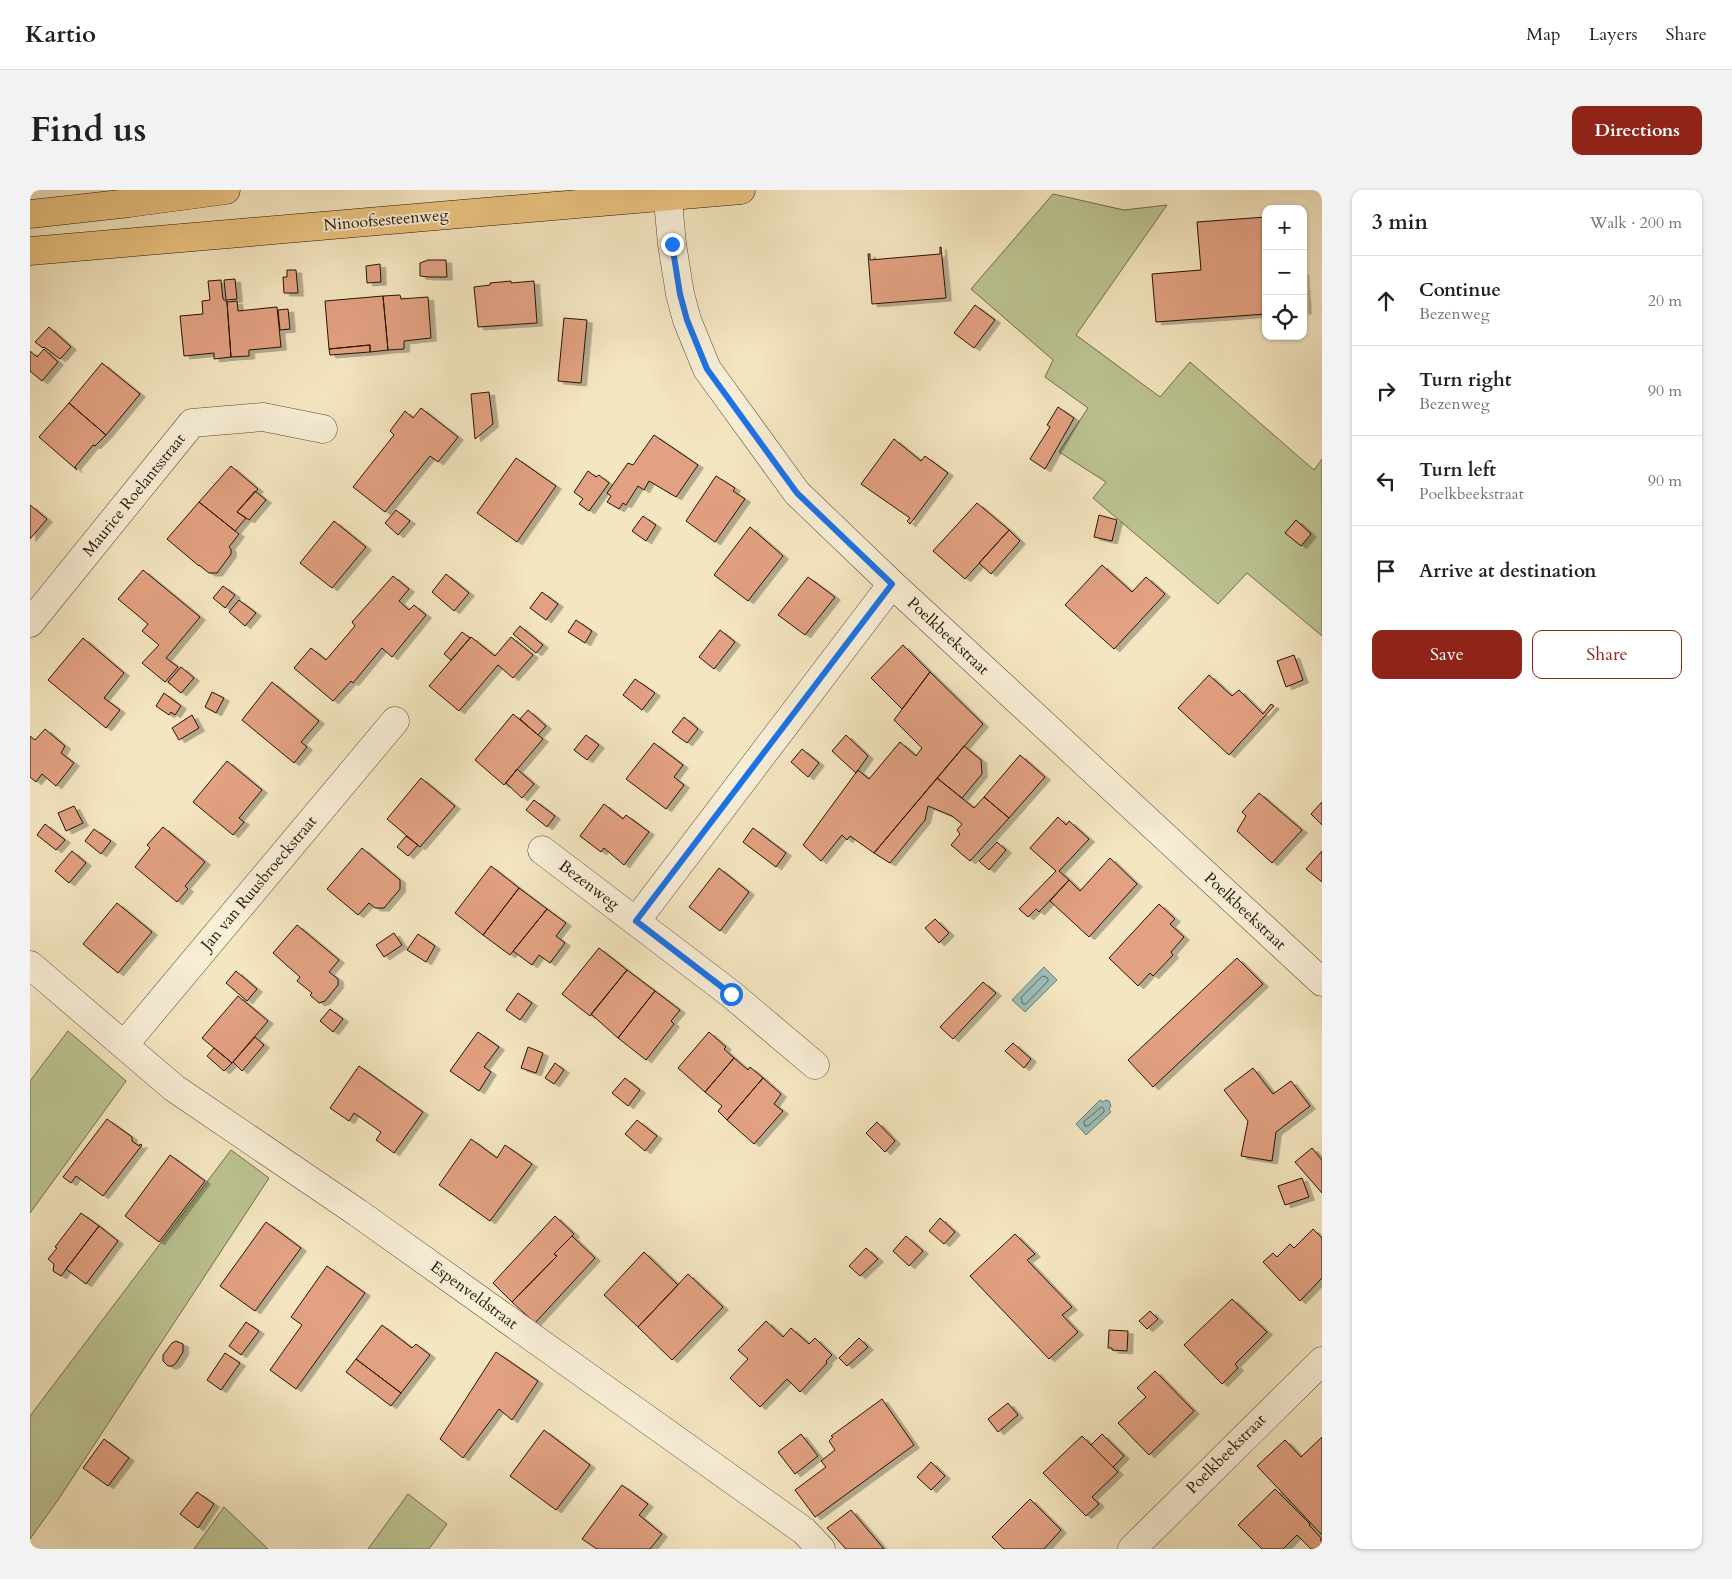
<!DOCTYPE html>
<meta charset="utf-8">
<style>
body{margin:0;font-family:Cardo,serif;background:#f2f2f2;color:#202124}
.controls{position:absolute;right:15px;top:15px;display:grid;overflow:hidden;border-radius:10px;box-shadow:0 1px 4px #0004}
.controls button{width:45px;height:45px;display:grid;place-items:center;padding:0;border:0;border-bottom:1px solid #e0e0e0;background:#fff;color:#202124;font:25px sans-serif}
.stop{position:absolute;width:15px;height:15px;margin:-11px;border:4px solid #1a73e8;border-radius:50%;background:#fff}
.stop.end{background:#1a73e8;border-color:#fff;box-shadow:0 1px 5px #0008}
.list{margin:0;padding:0;list-style:none}
h2{display:flex;justify-content:space-between;align-items:center;height:65px;margin:0;padding:0 20px;font-size:21px}
h2 small{font-size:16px;font-weight:400;color:#757577}
.list li{display:grid;grid-template-columns:32px 1fr auto;gap:15px;align-items:center;box-sizing:border-box;height:90px;padding:0 20px;border-top:1px solid #e0e0e0}
.list b{display:block;font-size:19px;white-space:nowrap}
.list p{margin:0;font-size:16px;white-space:nowrap;color:#757577}
.list em{font-size:16px;font-style:normal;color:#757577}
.actions{display:flex;gap:10px;padding:15px 20px}
.actions a{flex:1;padding:11px 0;border:1px solid #8f2418;border-radius:10px;text-align:center;font-size:18px;color:#8f2418}
.actions .main{background:#8f2418;color:#fff}
.icon{flex:none;width:28px;height:28px;fill:none;stroke:currentColor;stroke-width:2;stroke-linecap:round;stroke-linejoin:round}
.map{position:relative;flex:none;width:1292px;height:1359px;overflow:hidden;border-radius:10px}
header{display:flex;align-items:center;gap:30px;box-sizing:border-box;height:70px;padding:0 25px;background:#fff;border-bottom:1px solid #e0e0e0}
header strong{font-size:24px}
nav{display:flex;gap:28px;margin-inline-start:auto;font-size:18px}
.intro{display:flex;align-items:center;justify-content:space-between;box-sizing:border-box;height:120px;padding:0 30px}
h1{margin:0;font-size:35px}
.button{padding:12px 22px;border-radius:10px;background:#8f2418;color:#fff;font-size:18px;font-weight:700}
main{display:flex;gap:30px;padding:0 30px}
aside{flex:1;background:#fff;border-radius:10px;box-shadow:0 1px 4px #0004}
.map>svg:first-child{display:block}
.green{fill:#bcc492;stroke:#726c4a}
.water{fill:#9dbeb9;stroke:#6e7a6f}
.lines{fill:none;stroke-linecap:round;stroke-linejoin:round}
.shore{stroke:#62685d;stroke-width:1}
.building{fill:#e2a182;stroke:#271301;filter:url(#shadow)}
.minor-casing{stroke:#5a4831;stroke-width:29}
.primary-casing{stroke:#271301;stroke-width:29}
.minor{stroke:#f8efd7;stroke-width:28}
.primary{stroke:#eac380;stroke-width:28}
.route{stroke:#1a73e8;stroke-width:6}
.labels{text-anchor:middle;dominant-baseline:central;stroke-width:4;stroke-linejoin:round;paint-order:stroke}
.street-label{font-size:16px;fill:#271301;stroke:#f8efd7}
</style>
<header>
<strong>Kartio</strong>
<nav><a>Map</a><a>Layers</a><a>Share</a></nav>
</header>
<div class="intro"><h1>Find us</h1><a class="button">Directions</a></div>
<main>
<div class="map">
<svg width="1292" height="1359" viewBox="0 0 1292 1359">
<defs>
<filter id="shadow"><feDropShadow dx="5.5" dy="3" stdDeviation="0" flood-color="#0004"/></filter>
</defs>
<rect width="100%" height="100%" fill="#f4e6c1"/>
<filter id="stains"><feTurbulence type="fractalNoise" baseFrequency=".004" numOctaves="4"/><feColorMatrix values="0 0 0 0 .2 0 0 0 0 .09 0 0 0 0 .02 0 0 0 .5 -.17"/></filter>
<radialGradient id="worn" r=".72"><stop offset=".6" stop-color="#630" stop-opacity="0"/><stop offset="1" stop-color="#630" stop-opacity=".3"/></radialGradient>
<path class="green" d="M 1023,4 L 1094,20 L 1137,15 L 1046,145 L 1130,207 L 1160,172 L 1284,280 L 1292,269 L 1292,446 L 1217,383 L 1188,414 L 1063,308 L 1076,292 L 1029,262 L 1058,218 L 1015,187 L 1023,170 L 941,99 Z
M 38,841 L 96,891 L 0,1023 L 0,891 Z
M 201,960 L 239,988 L 28,1310 L 0,1349 L 0,1226 Z
M 378,1304 L 417,1334 L 399,1359 L 338,1359 Z
M 194,1317 L 238,1359 L 164,1359 Z"/>
<path class="water" d="M 1014,777 L 1027,790 L 995,822 L 982,810 Z
M 1070,910 L 1073,912 L 1076,910 L 1079,911 L 1081,916 L 1079,919 L 1081,922 L 1056,945 L 1046,934 Z"/>
<g class="lines">
<path class="shore" d="M 1013,786 L 1018,788 L 1018,791 L 996,814 L 993,814 L 991,808 Z
M 1072,917 L 1074,919 L 1074,922 L 1058,936 L 1055,936 L 1054,932 Z"/>
</g>
<path class="building" d="M 1236,27 L 1236,124 L 1126,132 L 1122,84 L 1171,80 L 1167,32 Z
M 910,57 L 911,57 L 916,108 L 842,114 L 838,64 L 840,64 L 840,70 L 910,64 Z
M 398,70 L 416,70 L 417,87 L 399,87 L 390,86 L 390,73 Z
M 350,74 L 351,92 L 337,93 L 336,76 Z
M 257,80 L 266,80 L 268,103 L 254,103 L 253,87 L 257,87 Z
M 1273,82 L 1276,121 L 1273,121 Z
M 205,89 L 207,109 L 196,110 L 194,90 Z
M 191,90 L 193,109 L 197,112 L 201,167 L 184,169 L 184,163 L 154,166 L 150,126 L 173,124 L 172,111 L 180,110 L 178,91 Z
M 481,91 L 481,93 L 504,91 L 507,133 L 448,137 L 444,97 L 460,95 L 460,93 Z
M 370,105 L 371,109 L 398,107 L 401,148 L 374,151 L 374,159 L 358,160 L 353,106 Z
M 353,106 L 358,160 L 340,162 L 340,155 L 299,159 L 295,111 Z
M 207,111 L 208,121 L 247,117 L 251,157 L 219,160 L 219,166 L 201,167 L 197,112 Z
M 945,115 L 965,130 L 944,158 L 924,143 Z
M 258,119 L 260,139 L 250,140 L 248,120 Z
M 534,128 L 557,130 L 551,193 L 528,191 Z
M 19,137 L 41,157 L 30,169 L 14,157 L 13,158 L 5,152 Z
M 340,155 L 340,162 L 300,165 L 299,159 Z
M 14,159 L 28,172 L 12,191 L 0,181 L 0,161 L 7,167 Z
M 72,173 L 110,204 L 76,245 L 39,213 Z
M 459,202 L 463,234 L 445,249 L 441,204 Z
M 39,213 L 76,245 L 65,256 L 63,255 L 45,277 L 47,280 L 9,247 Z
M 1028,217 L 1044,228 L 1015,279 L 1000,269 L 1020,237 L 1017,235 Z
M 391,218 L 428,247 L 408,272 L 400,266 L 355,322 L 323,297 L 364,245 L 360,241 L 375,221 L 383,228 Z
M 624,245 L 668,275 L 646,307 L 619,291 L 614,300 L 608,296 L 596,315 L 593,313 L 589,319 L 577,312 L 581,306 L 577,303 L 598,273 L 603,275 Z
M 864,249 L 891,271 L 895,266 L 918,283 L 880,334 L 877,331 L 880,328 L 831,294 Z
M 486,268 L 526,296 L 487,352 L 447,323 Z
M 201,276 L 228,299 L 207,322 L 216,328 L 205,341 L 169,312 Z
M 558,281 L 566,287 L 569,285 L 579,293 L 559,321 L 549,314 L 553,309 L 544,302 Z
M 686,286 L 705,298 L 703,301 L 715,309 L 685,352 L 656,331 Z
M 225,301 L 236,310 L 219,330 L 207,322 Z
M 169,312 L 209,344 L 199,357 L 201,359 L 201,364 L 187,383 L 179,383 L 169,375 L 169,376 L 137,349 Z
M 947,313 L 979,340 L 935,389 L 903,361 Z
M 0,315 L 17,329 L 0,349 Z
M 366,320 L 380,331 L 368,345 L 355,333 Z
M 1069,325 L 1087,330 L 1082,351 L 1064,347 Z
M 613,326 L 626,335 L 616,351 L 602,341 Z
M 1266,330 L 1281,344 L 1271,356 L 1255,343 Z
M 304,331 L 336,357 L 302,398 L 270,373 Z
M 720,337 L 753,366 L 718,411 L 684,385 Z
M 979,340 L 990,351 L 961,384 L 949,373 Z
M 1072,375 L 1102,402 L 1116,387 L 1135,404 L 1084,459 L 1035,415 Z
M 113,380 L 170,427 L 136,468 L 148,477 L 135,492 L 112,473 L 129,455 L 112,441 L 118,434 L 88,409 Z
M 416,384 L 439,403 L 424,421 L 402,402 Z
M 363,386 L 379,399 L 369,411 L 379,420 L 384,415 L 396,425 L 362,467 L 352,458 L 323,493 L 321,491 L 303,511 L 264,478 L 281,458 L 296,470 L 325,436 L 322,432 Z
M 778,387 L 805,407 L 775,445 L 748,425 Z
M 193,396 L 205,405 L 195,418 L 183,408 Z
M 512,402 L 528,414 L 516,430 L 500,418 Z
M 209,410 L 226,423 L 215,436 L 199,422 Z
M 546,430 L 562,441 L 555,453 L 538,442 Z
M 490,436 L 513,455 L 506,463 L 483,444 Z
M 690,440 L 705,452 L 684,479 L 669,467 Z
M 432,442 L 440,448 L 421,470 L 414,464 Z
M 441,447 L 465,466 L 481,447 L 503,465 L 483,488 L 468,475 L 429,521 L 399,496 Z
M 53,448 L 94,483 L 74,508 L 90,520 L 76,538 L 18,490 Z
M 873,455 L 900,482 L 872,519 L 841,488 Z
M 1264,465 L 1273,490 L 1256,497 L 1247,471 Z
M 151,477 L 164,488 L 151,503 L 138,492 Z
M 900,482 L 953,534 L 844,663 L 820,646 L 817,650 L 812,645 L 791,671 L 773,655 L 828,580 L 839,589 L 870,552 L 886,566 L 892,558 L 864,530 Z
M 1179,485 L 1202,506 L 1209,500 L 1233,524 L 1241,514 L 1244,516 L 1199,565 L 1148,518 Z
M 605,489 L 625,503 L 612,520 L 593,505 Z
M 242,492 L 289,531 L 271,552 L 277,557 L 264,573 L 212,530 Z
M 182,502 L 194,508 L 186,523 L 175,517 Z
M 134,503 L 151,516 L 145,525 L 141,522 L 139,525 L 126,516 Z
M 498,520 L 516,536 L 508,545 L 490,529 Z
M 483,524 L 513,549 L 474,595 L 445,570 Z
M 162,525 L 169,538 L 149,550 L 142,538 Z
M 654,527 L 668,539 L 657,553 L 642,542 Z
M 15,539 L 35,556 L 31,563 L 44,573 L 26,596 L 12,584 L 6,592 L 0,587 L 0,546 L 5,550 Z
M 556,545 L 569,555 L 557,570 L 544,560 Z
M 816,545 L 838,566 L 826,583 L 802,561 Z
M 624,553 L 653,575 L 644,587 L 654,595 L 636,619 L 596,589 Z
M 934,556 L 951,570 L 952,584 L 932,608 L 907,588 Z
M 772,559 L 789,573 L 778,587 L 761,572 Z
M 990,565 L 1015,587 L 979,628 L 954,607 Z
M 197,571 L 232,600 L 209,628 L 214,632 L 203,645 L 163,612 Z
M 487,579 L 504,594 L 492,608 L 476,593 Z
M 391,588 L 425,616 L 390,657 L 357,629 Z
M 907,588 L 944,618 L 954,607 L 979,628 L 940,671 L 921,655 L 930,644 L 927,640 L 932,634 L 922,626 L 898,616 L 895,630 L 860,673 L 844,663 Z
M 1229,603 L 1272,640 L 1242,673 L 1207,641 L 1216,626 L 1212,622 Z
M 504,610 L 525,626 L 517,637 L 496,620 Z
M 1292,612 L 1292,635 L 1281,624 Z
M 574,614 L 593,629 L 596,625 L 619,642 L 594,675 L 574,658 L 571,662 L 550,646 Z
M 44,616 L 53,633 L 36,641 L 28,623 Z
M 1028,627 L 1036,635 L 1039,631 L 1059,649 L 1029,681 L 1039,690 L 1009,722 L 1006,719 L 998,727 L 989,719 L 1026,681 L 1000,658 Z
M 15,634 L 35,650 L 26,660 L 7,645 Z
M 133,637 L 175,672 L 155,696 L 158,699 L 147,712 L 105,677 L 120,658 L 117,655 Z
M 723,638 L 756,663 L 746,677 L 713,652 Z
M 64,639 L 81,651 L 71,664 L 55,651 Z
M 376,646 L 388,655 L 378,666 L 367,657 Z
M 967,652 L 976,660 L 959,680 L 949,671 Z
M 332,658 L 370,690 L 370,699 L 354,718 L 345,718 L 339,713 L 328,725 L 297,699 Z
M 42,661 L 56,673 L 39,693 L 25,681 Z
M 1292,661 L 1292,692 L 1276,679 Z
M 1080,668 L 1107,694 L 1059,747 L 1020,711 L 1039,690 L 1050,701 Z
M 461,676 L 489,698 L 453,745 L 425,723 Z
M 689,678 L 719,702 L 690,741 L 659,717 Z
M 489,698 L 517,719 L 480,765 L 453,745 Z
M 87,713 L 122,742 L 88,783 L 53,754 Z
M 1129,714 L 1145,729 L 1140,734 L 1154,747 L 1141,762 L 1143,765 L 1123,786 L 1120,783 L 1108,796 L 1079,768 Z
M 517,719 L 536,733 L 526,746 L 535,753 L 520,773 L 509,765 L 502,775 L 483,761 Z
M 905,729 L 919,743 L 909,753 L 895,738 Z
M 267,735 L 309,770 L 299,782 L 308,789 L 308,795 L 295,811 L 289,813 L 280,805 L 282,803 L 267,791 L 270,787 L 243,763 Z
M 364,743 L 372,755 L 354,767 L 346,755 Z
M 388,744 L 405,756 L 396,772 L 377,760 Z
M 569,758 L 597,780 L 560,826 L 532,804 Z
M 1207,768 L 1233,794 L 1123,897 L 1098,870 Z
M 597,780 L 625,801 L 588,848 L 561,824 Z
M 206,781 L 227,799 L 217,811 L 196,793 Z
M 953,792 L 966,803 L 923,849 L 910,837 Z
M 625,801 L 650,820 L 641,831 L 644,834 L 616,870 L 588,848 Z
M 488,803 L 502,813 L 490,830 L 476,820 Z
M 208,806 L 238,831 L 202,873 L 172,848 Z
M 300,819 L 313,829 L 303,842 L 290,831 Z
M 448,842 L 469,857 L 454,877 L 461,882 L 449,901 L 420,881 Z
M 679,842 L 696,857 L 694,859 L 704,868 L 675,902 L 648,878 Z
M 225,847 L 234,855 L 212,881 L 203,872 Z
M 983,853 L 1001,869 L 994,878 L 975,861 Z
M 498,857 L 513,863 L 506,883 L 491,878 Z
M 184,858 L 202,873 L 194,881 L 177,866 Z
M 704,868 L 718,880 L 720,877 L 733,888 L 697,930 L 688,921 L 692,916 L 675,902 Z
M 525,873 L 534,880 L 524,894 L 515,888 Z
M 329,876 L 393,922 L 364,963 L 346,950 L 351,942 L 324,923 L 319,931 L 300,918 Z
M 1223,878 L 1243,904 L 1261,891 L 1280,916 L 1246,942 L 1242,971 L 1211,966 L 1218,931 L 1194,900 Z
M 595,888 L 610,900 L 598,916 L 582,903 Z
M 733,888 L 751,904 L 744,914 L 753,921 L 724,954 L 697,930 Z
M 77,929 L 102,947 L 102,951 L 109,956 L 110,954 L 112,955 L 73,1006 L 46,986 L 41,993 L 33,987 Z
M 607,930 L 627,946 L 615,961 L 595,944 Z
M 847,932 L 865,951 L 855,962 L 836,943 Z
M 441,949 L 467,968 L 475,955 L 502,974 L 460,1031 L 409,995 Z
M 1282,958 L 1292,970 L 1292,1003 L 1265,972 Z
M 140,965 L 175,991 L 129,1052 L 95,1026 Z
M 1272,988 L 1279,1007 L 1255,1015 L 1248,996 Z
M 51,1023 L 69,1036 L 31,1086 L 23,1081 L 24,1074 L 18,1069 L 27,1058 L 25,1057 Z
M 525,1026 L 544,1044 L 524,1064 L 527,1066 L 482,1112 L 463,1093 Z
M 910,1028 L 925,1042 L 914,1054 L 899,1041 Z
M 236,1032 L 271,1058 L 225,1121 L 190,1096 Z
M 69,1036 L 88,1051 L 56,1094 L 36,1079 Z
M 1283,1039 L 1292,1048 L 1292,1088 L 1270,1111 L 1233,1072 L 1243,1063 L 1247,1067 L 1260,1054 L 1264,1058 Z
M 985,1044 L 1005,1064 L 997,1070 L 1042,1117 L 1032,1125 L 1048,1142 L 1019,1169 L 940,1086 Z
M 542,1046 L 565,1068 L 505,1133 L 482,1112 L 527,1066 L 524,1064 Z
M 876,1046 L 893,1061 L 879,1076 L 863,1061 Z
M 836,1058 L 848,1069 L 830,1086 L 819,1076 Z
M 614,1062 L 648,1095 L 608,1137 L 574,1105 Z
M 297,1076 L 335,1103 L 266,1199 L 240,1180 L 272,1135 L 261,1127 Z
M 658,1084 L 693,1117 L 642,1170 L 608,1137 Z
M 1202,1109 L 1237,1142 L 1205,1174 L 1208,1178 L 1192,1194 L 1154,1155 Z
M 1120,1121 L 1128,1129 L 1117,1139 L 1109,1131 Z
M 736,1131 L 753,1147 L 761,1138 L 779,1154 L 785,1148 L 802,1165 L 796,1171 L 797,1173 L 770,1202 L 757,1189 L 730,1217 L 700,1188 L 718,1169 L 708,1160 Z
M 216,1132 L 229,1141 L 211,1165 L 199,1156 Z
M 352,1135 L 382,1158 L 386,1154 L 400,1165 L 371,1203 L 326,1169 Z
M 1079,1140 L 1098,1141 L 1097,1161 L 1082,1160 L 1082,1158 L 1078,1158 Z
M 829,1148 L 838,1157 L 817,1176 L 809,1168 Z
M 146,1151 L 153,1154 L 153,1162 L 146,1173 L 142,1176 L 138,1176 L 133,1171 L 133,1165 L 142,1153 Z
M 466,1162 L 508,1191 L 482,1230 L 469,1219 L 433,1268 L 410,1249 Z
M 195,1163 L 210,1173 L 191,1200 L 177,1190 Z
M 326,1169 L 371,1203 L 361,1216 L 316,1182 Z
M 1125,1181 L 1164,1221 L 1119,1265 L 1088,1233 L 1116,1207 L 1107,1198 Z
M 852,1209 L 884,1255 L 785,1327 L 765,1300 L 796,1277 L 791,1271 L 805,1260 L 799,1251 L 803,1247 L 801,1246 Z
M 978,1213 L 988,1225 L 968,1242 L 958,1229 Z
M 514,1240 L 560,1275 L 526,1320 L 480,1286 Z
M 771,1244 L 788,1266 L 765,1284 L 748,1262 Z
M 1072,1244 L 1094,1266 L 1083,1277 L 1061,1255 Z
M 1052,1246 L 1088,1282 L 1062,1307 L 1069,1314 L 1056,1326 L 1013,1283 Z
M 1292,1247 L 1292,1345 L 1227,1276 L 1255,1250 L 1271,1267 Z
M 74,1249 L 99,1268 L 78,1296 L 53,1278 Z
M 901,1272 L 915,1286 L 901,1300 L 887,1287 Z
M 592,1295 L 618,1314 L 609,1325 L 632,1344 L 620,1359 L 567,1359 L 552,1349 Z
M 1245,1299 L 1280,1334 L 1279,1335 L 1292,1349 L 1290,1350 L 1292,1352 L 1292,1359 L 1281,1359 L 1267,1345 L 1253,1359 L 1232,1359 L 1208,1335 Z
M 167,1302 L 184,1314 L 168,1338 L 150,1324 Z
M 1000,1309 L 1031,1340 L 1014,1359 L 974,1359 L 962,1347 Z
M 821,1320 L 854,1359 L 816,1359 L 797,1338 Z"/>
<g class="lines">
<g class="minor-casing">
<path id="minor" d="M 637,0 L 642,54 L 650,104 L 657,130 L 677,179 L 767,303 L 862,394 L 1292,792
M 0,433 L 162,233 L 233,227 L 293,239
M 512,660 L 701,804 L 785,875
M 606,731 L 862,394
M 0,775 L 144,898 L 328,1023 L 774,1341 L 791,1359
M 94,855 L 365,531
M 1102,1359 L 1292,1171"/>
</g>
<g class="primary-casing">
<path id="primary" d="M 0,24 L 99,13 L 196,0
M 0,61 L 711,0"/>
</g>
<use href="#minor" class="minor"/>
<use href="#primary" class="primary"/>
</g>
<g class="lines">
<path class="route" d="M 642,54 L 650,104 L 657,130 L 677,179 L 767,303 L 862,394 L 606,731 L 701,804"/>
</g>
<g class="labels">
<g class="street-label">
<text transform="translate(356 30) rotate(-5)">Ninoofsesteenweg</text>
<text transform="translate(104 305) rotate(-51)">Maurice Roelantsstraat</text>
<text transform="translate(918 446) rotate(43)">Poelkbeekstraat</text>
<text transform="translate(229 693) rotate(-50)">Jan van Ruusbroeckstraat</text>
<text transform="translate(559 695) rotate(37)">Bezenweg</text>
<text transform="translate(1215 721) rotate(43)">Poelkbeekstraat</text>
<text transform="translate(444 1105) rotate(36)">Espenveldstraat</text>
<text transform="translate(1196 1264) rotate(-45)">Poelkbeekstraat</text>
</g>
</g>
<rect width="100%" height="100%" filter="url(#stains)"/>
<rect width="100%" height="100%" fill="url(#worn)"/>
</svg>
<div class="controls">
<button>+</button>
<button>−</button>
<button><svg class="icon" aria-label="locate" viewBox="0 0 24 24"><circle cx="12" cy="12" r="6"/><path d="M12 2v4M12 18v4M2 12h4M18 12h4"/></svg></button>
</div>
<div class="stop" style="left:701px;top:804px"></div>
<div class="stop end" style="left:642px;top:54px"></div>
</div>
<aside>
<h2>3 min<small>Walk · 200 m</small></h2>
<ul class="list">
<li><svg class="icon" aria-label="ahead" viewBox="0 0 24 24"><path d="M12 20V5M6 11l6-6 6 6"/></svg><div><b>Continue</b><p>Bezenweg</p></div><em>20 m</em></li>
<li><svg class="icon" aria-label="right" viewBox="0 0 24 24"><path d="M7 20v-9h11M14 6l5 5-5 5"/></svg><div><b>Turn right</b><p>Bezenweg</p></div><em>90 m</em></li>
<li><svg class="icon" aria-label="left" viewBox="0 0 24 24"><path d="M17 20v-9H6M10 6l-5 5 5 5"/></svg><div><b>Turn left</b><p>Poelkbeekstraat</p></div><em>90 m</em></li>
<li><svg class="icon" aria-label="arrive" viewBox="0 0 24 24"><path d="M6 21V4h12l-3 4 3 4H6"/></svg><div><b>Arrive at destination</b></div></li>
</ul>
<div class="actions"><a class="main">Save</a><a>Share</a></div>
</aside>
</main>
